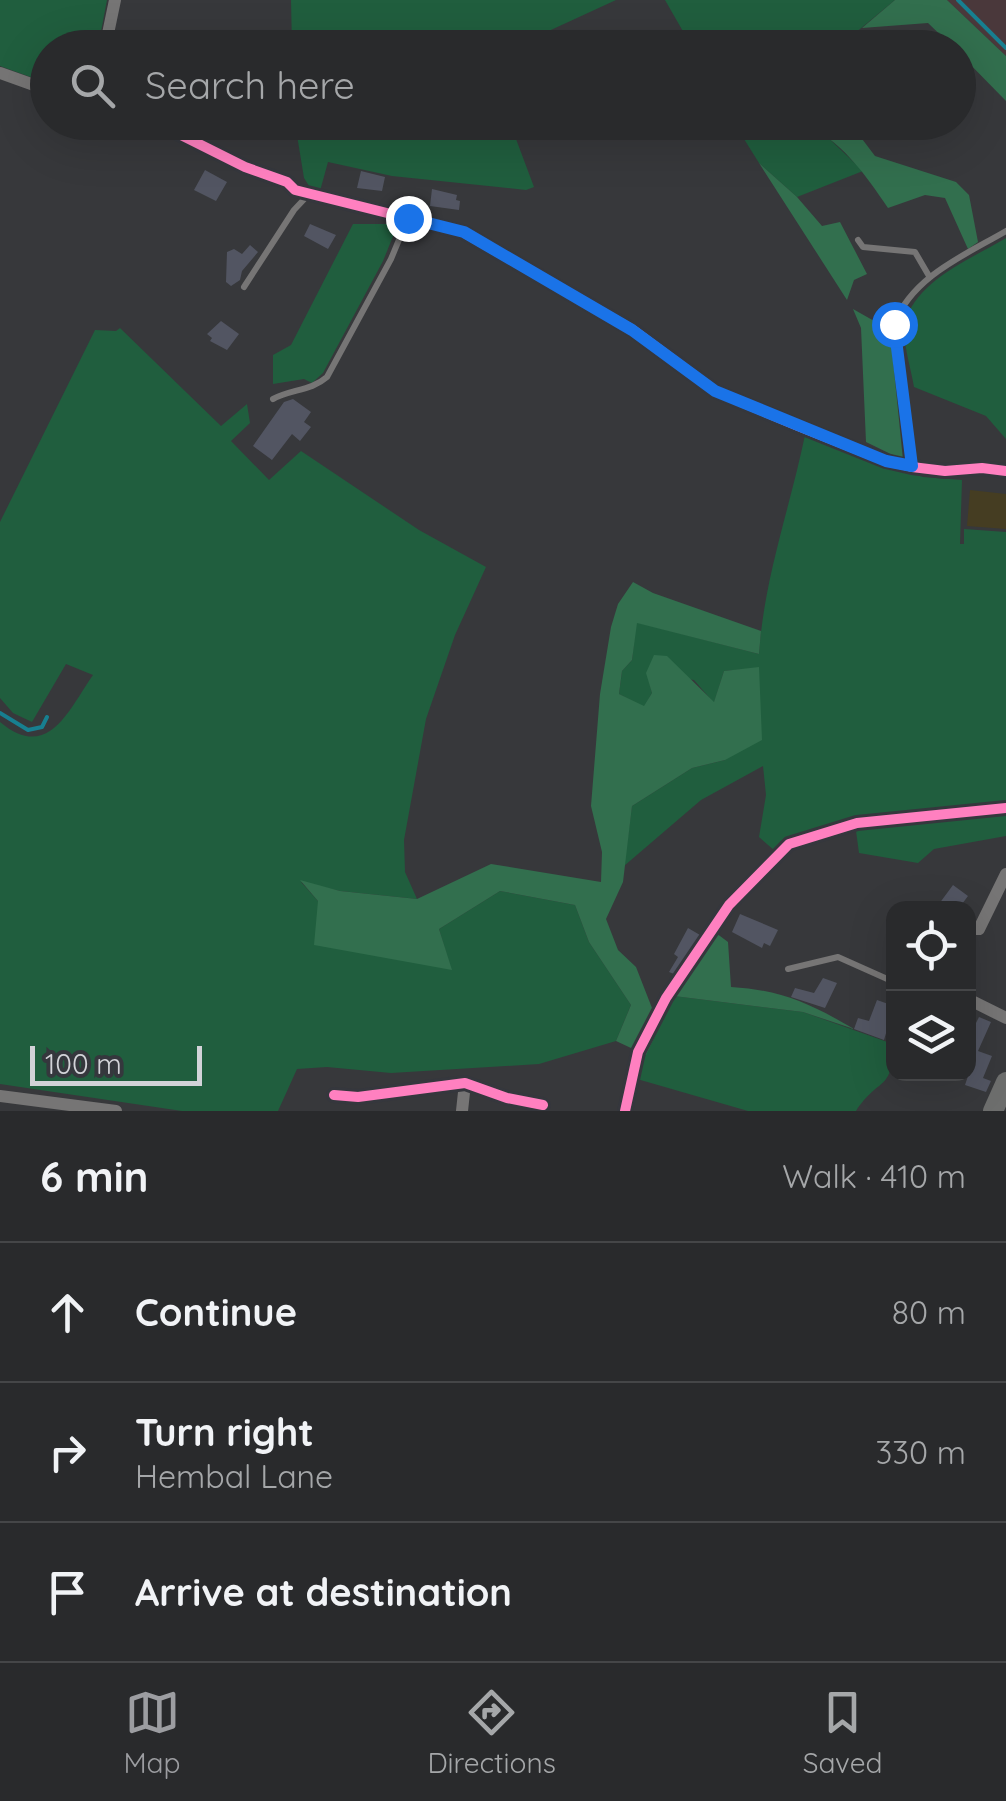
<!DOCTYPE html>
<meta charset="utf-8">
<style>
body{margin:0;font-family:Quicksand,sans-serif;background:#313234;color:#f1f3f6}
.controls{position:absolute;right:30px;bottom:30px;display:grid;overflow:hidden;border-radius:20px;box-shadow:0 10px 40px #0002}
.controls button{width:90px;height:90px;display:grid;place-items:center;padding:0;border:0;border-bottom:2px solid #454648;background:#292a2c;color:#f1f3f6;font:50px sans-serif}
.scale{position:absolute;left:30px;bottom:25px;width:172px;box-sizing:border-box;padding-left:10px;border:5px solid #d2d3d8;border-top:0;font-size:28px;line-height:35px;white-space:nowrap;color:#d2d3d8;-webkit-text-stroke:8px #35373d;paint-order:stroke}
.stop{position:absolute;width:30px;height:30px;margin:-22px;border:8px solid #1a73e8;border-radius:50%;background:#fff}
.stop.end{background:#1a73e8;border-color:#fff;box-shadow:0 2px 10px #0008}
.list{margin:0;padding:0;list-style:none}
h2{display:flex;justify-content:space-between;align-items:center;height:130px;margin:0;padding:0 40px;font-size:42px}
h2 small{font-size:32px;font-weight:400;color:#a5a7a9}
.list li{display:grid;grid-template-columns:65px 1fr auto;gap:30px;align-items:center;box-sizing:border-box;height:140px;padding:0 40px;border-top:2px solid #454648}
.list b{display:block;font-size:38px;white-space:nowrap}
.list p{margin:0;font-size:32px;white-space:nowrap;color:#a5a7a9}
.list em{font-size:32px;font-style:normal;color:#a5a7a9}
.icon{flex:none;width:55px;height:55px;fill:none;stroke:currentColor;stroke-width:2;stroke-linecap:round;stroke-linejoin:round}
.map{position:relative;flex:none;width:1006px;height:1111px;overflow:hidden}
.search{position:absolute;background:#292a2c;box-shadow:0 10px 40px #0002;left:30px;right:30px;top:30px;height:110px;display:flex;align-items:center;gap:25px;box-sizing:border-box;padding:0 35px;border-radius:55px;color:#a5a7a9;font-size:38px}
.sheet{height:550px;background:#292a2c}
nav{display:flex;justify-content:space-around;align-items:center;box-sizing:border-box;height:140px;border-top:2px solid #454648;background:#292a2c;font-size:28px;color:#a5a7a9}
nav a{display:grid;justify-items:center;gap:5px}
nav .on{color:#9c9da1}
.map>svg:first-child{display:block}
.industrial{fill:#4a383b}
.green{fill:#205e3e}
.forest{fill:#326f4e}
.sand{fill:#453d22}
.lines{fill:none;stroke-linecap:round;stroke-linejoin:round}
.stream{stroke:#177f90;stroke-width:4}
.building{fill:#525562}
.lane{stroke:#767575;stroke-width:6}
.street{stroke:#767575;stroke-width:12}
.primary{stroke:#6d6e6d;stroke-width:20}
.cycleway-casing{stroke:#35373d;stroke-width:16}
.cycleway{stroke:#ff80c0;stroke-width:10}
.route{stroke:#1a73e8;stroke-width:12}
</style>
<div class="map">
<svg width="1006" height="1111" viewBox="0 0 1006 1111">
<rect width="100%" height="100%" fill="#37383b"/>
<path class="industrial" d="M 947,0 L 1006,0 L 1006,56 Z"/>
<path class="green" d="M 0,0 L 107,0 L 98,47 L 48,48 L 47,83 L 0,66 Z
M 291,0 L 616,0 L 514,47 L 292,48 Z
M 665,0 L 895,0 L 837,48 L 692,47 Z
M 295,123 L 510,123 L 534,187 L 526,190 L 392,176 L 328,162 L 320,191 L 311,189 L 304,178 Z
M 734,123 L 801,123 L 820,130 L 863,171 L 797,197 L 759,163 Z
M 353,224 L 398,224 L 383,261 L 323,373 L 312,383 L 304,379 L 273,384 L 273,355 L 291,345 Z
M 1006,238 L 1006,439 L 986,416 L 914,387 C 911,368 902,342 905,324 C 914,281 973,258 1006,238 Z
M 120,328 L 221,426 L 247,404 L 250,423 L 231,441 L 269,480 L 301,451 L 419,530 L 486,567 L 455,635 L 426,719 L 404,840 L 405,872 L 417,899 L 340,891 L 301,882 L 318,901 L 451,969 L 439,929 L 500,891 L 575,905 L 589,942 L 631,1005 L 616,1041 L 539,1064 L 391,1073 L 327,1067 L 297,1069 L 278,1111 L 182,1111 L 0,1084 L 0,722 C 48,762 68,711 93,675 L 66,664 L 32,722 L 13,713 L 0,698 L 0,522 L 95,330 L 116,331 Z
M 805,435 L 923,477 L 962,480 L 960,544 L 964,544 L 964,529 L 1006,532 L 1006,805 L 850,819 L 847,826 L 842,820 L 789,840 L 775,851 L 759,837 L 766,795 L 763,766 L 701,800 L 624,866 L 632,806 L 692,768 L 725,760 L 759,668 L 724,671 L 714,703 L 694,680 L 647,673 L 652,693 L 644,707 L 619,694 L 622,671 L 632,660 L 636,622 L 759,654 C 764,578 790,508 805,435 Z
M 1006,811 L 1006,836 L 934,849 L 918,863 L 859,853 L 856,831 L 899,821 Z
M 674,996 L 803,1012 L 893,1044 C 893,1092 879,1076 856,1111 L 748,1111 L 637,1079 L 652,1037 Z"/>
<path class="forest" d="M 895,0 L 947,0 L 1006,56 L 1006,101 L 959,53 L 958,48 L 953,47 L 928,23 L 862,28 Z
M 801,123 L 850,123 L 875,156 L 956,182 L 969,195 L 978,242 L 968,249 L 945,198 L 925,195 L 888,208 C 865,174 840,138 801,123 Z
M 759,163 L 797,197 L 822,226 L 840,222 L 867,274 L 854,280 L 847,300 Z
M 853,309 L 890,330 L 903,460 L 866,442 L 861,328 Z
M 633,582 L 653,593 L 761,631 L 759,654 L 637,623 L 632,660 L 622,671 L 619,694 L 644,706 L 652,693 L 646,673 L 654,655 L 667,656 L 714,702 L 724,671 L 759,667 L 762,740 L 725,760 L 692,768 L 632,806 L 623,882 L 606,919 L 618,950 L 636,967 L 652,1008 L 674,996 L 716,933 L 728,942 L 731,987 C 782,990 811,1004 854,1029 L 803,1012 L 674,996 L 646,1055 L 616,1041 L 631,1005 L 589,942 L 575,905 L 500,891 L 439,929 L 452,970 L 314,945 L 318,901 L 300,880 L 340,891 L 417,899 L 491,864 L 601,882 L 602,852 L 591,806 L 600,694 L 611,627 L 618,604 Z"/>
<path class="sand" d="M 970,490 L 1006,494 L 1006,529 L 967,526 Z"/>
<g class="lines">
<path class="stream" d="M 958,0 L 1006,48
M 0,713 L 28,730 L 42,727 L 47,717"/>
</g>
<path class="building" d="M 205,170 L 227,182 L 216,201 L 194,190 Z
M 361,171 L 385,177 L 382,191 L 357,188 Z
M 432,189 L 457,195 L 456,200 L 460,201 L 459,210 L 430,206 Z
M 310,224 L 336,235 L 328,249 L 304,236 Z
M 250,245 L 258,252 L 242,271 L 240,280 L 231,286 L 226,282 L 227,252 L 234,249 L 242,254 Z
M 221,321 L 239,334 L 227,350 L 210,341 L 212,338 L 207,334 Z
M 293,399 L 311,412 L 304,422 L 311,427 L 300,441 L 292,434 L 272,460 L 253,446 L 284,402 Z
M 953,885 L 968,896 L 959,908 L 936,908 Z
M 740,914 L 778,930 L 770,946 L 764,943 L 762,948 L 732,932 Z
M 688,928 L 700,935 L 674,974 L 669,972 L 678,957 L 674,954 Z
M 823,978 L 837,983 L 825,1008 L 791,997 L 795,988 L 814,993 Z
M 877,1000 L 894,1006 L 884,1040 L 854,1029 L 858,1018 L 869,1021 Z
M 979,1017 L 991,1022 L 978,1051 L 992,1056 L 983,1078 L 991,1081 L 986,1092 L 965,1085 L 971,1067 L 968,1071 L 968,1039 Z"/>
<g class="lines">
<path class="lane" d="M 858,240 L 863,247 L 915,252 L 929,276
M 244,287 L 294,210 L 309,194
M 273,399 C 292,389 311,391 327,377 L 391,259 L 408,218
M 912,467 L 894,324 C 913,276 965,255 1006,231
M 788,969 L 838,957 L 894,982
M 638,1052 L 666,998 L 729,905 L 789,844 L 857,823 L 1006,808"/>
<path class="street" d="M 105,48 L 115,0
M 0,73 L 48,90
M 155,122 L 245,167 L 287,182 L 295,190 L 463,232 L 633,330 L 715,391 L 798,426 L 886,461 L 912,467 L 945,471 L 982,468 L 1006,471
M 968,929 L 979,929 L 1006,874
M 968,999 L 1006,1018
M 334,1095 L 358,1097 L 465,1083 L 507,1098 L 543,1105
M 0,1096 L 116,1111
M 462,1111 L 465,1083"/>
<path class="primary" d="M 993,1111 L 1006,1082"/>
<g class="cycleway-casing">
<path id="cycleway" d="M 155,122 L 245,167 L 287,182 L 295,190 L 463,232 L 633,330 L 715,391 L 798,426 L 886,461 L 912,467 L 945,471 L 982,468 L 1006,471
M 334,1095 L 358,1097 L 465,1083 L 507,1098 L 543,1105
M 625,1111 L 638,1052 L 666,998 L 729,905 L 789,844 L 857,823 L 1006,808"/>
</g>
<use href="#cycleway" class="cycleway"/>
</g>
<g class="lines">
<path class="route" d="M 408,218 L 464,232 L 632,330 L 715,391 L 886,461 L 912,466 L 894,324"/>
</g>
</svg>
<div class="controls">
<button><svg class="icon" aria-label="locate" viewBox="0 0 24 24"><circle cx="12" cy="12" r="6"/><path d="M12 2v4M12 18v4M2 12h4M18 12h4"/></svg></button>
<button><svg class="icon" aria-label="layers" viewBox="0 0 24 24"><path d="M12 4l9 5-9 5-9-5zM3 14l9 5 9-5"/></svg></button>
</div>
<div class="scale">100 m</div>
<div class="stop" style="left:894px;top:324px"></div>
<div class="stop end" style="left:408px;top:218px"></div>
<div class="search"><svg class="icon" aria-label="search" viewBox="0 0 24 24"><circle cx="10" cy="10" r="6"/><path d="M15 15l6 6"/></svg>Search here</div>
</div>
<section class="sheet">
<h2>6 min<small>Walk · 410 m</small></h2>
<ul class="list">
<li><svg class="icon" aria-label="ahead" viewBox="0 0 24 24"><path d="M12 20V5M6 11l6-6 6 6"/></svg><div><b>Continue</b></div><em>80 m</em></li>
<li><svg class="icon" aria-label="right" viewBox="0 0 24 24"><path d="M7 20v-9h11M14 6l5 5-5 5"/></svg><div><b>Turn right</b><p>Hembal Lane</p></div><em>330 m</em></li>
<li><svg class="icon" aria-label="arrive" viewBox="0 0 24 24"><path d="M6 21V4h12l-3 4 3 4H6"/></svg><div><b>Arrive at destination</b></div></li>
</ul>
</section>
<nav>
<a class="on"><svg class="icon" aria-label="map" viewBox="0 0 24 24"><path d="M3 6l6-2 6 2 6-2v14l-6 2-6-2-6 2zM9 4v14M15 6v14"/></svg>Map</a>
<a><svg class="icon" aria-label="directions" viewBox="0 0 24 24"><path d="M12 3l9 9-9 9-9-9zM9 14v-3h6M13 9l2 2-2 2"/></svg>Directions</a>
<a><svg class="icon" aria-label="saved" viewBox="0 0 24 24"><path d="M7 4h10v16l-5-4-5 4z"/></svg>Saved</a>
</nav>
